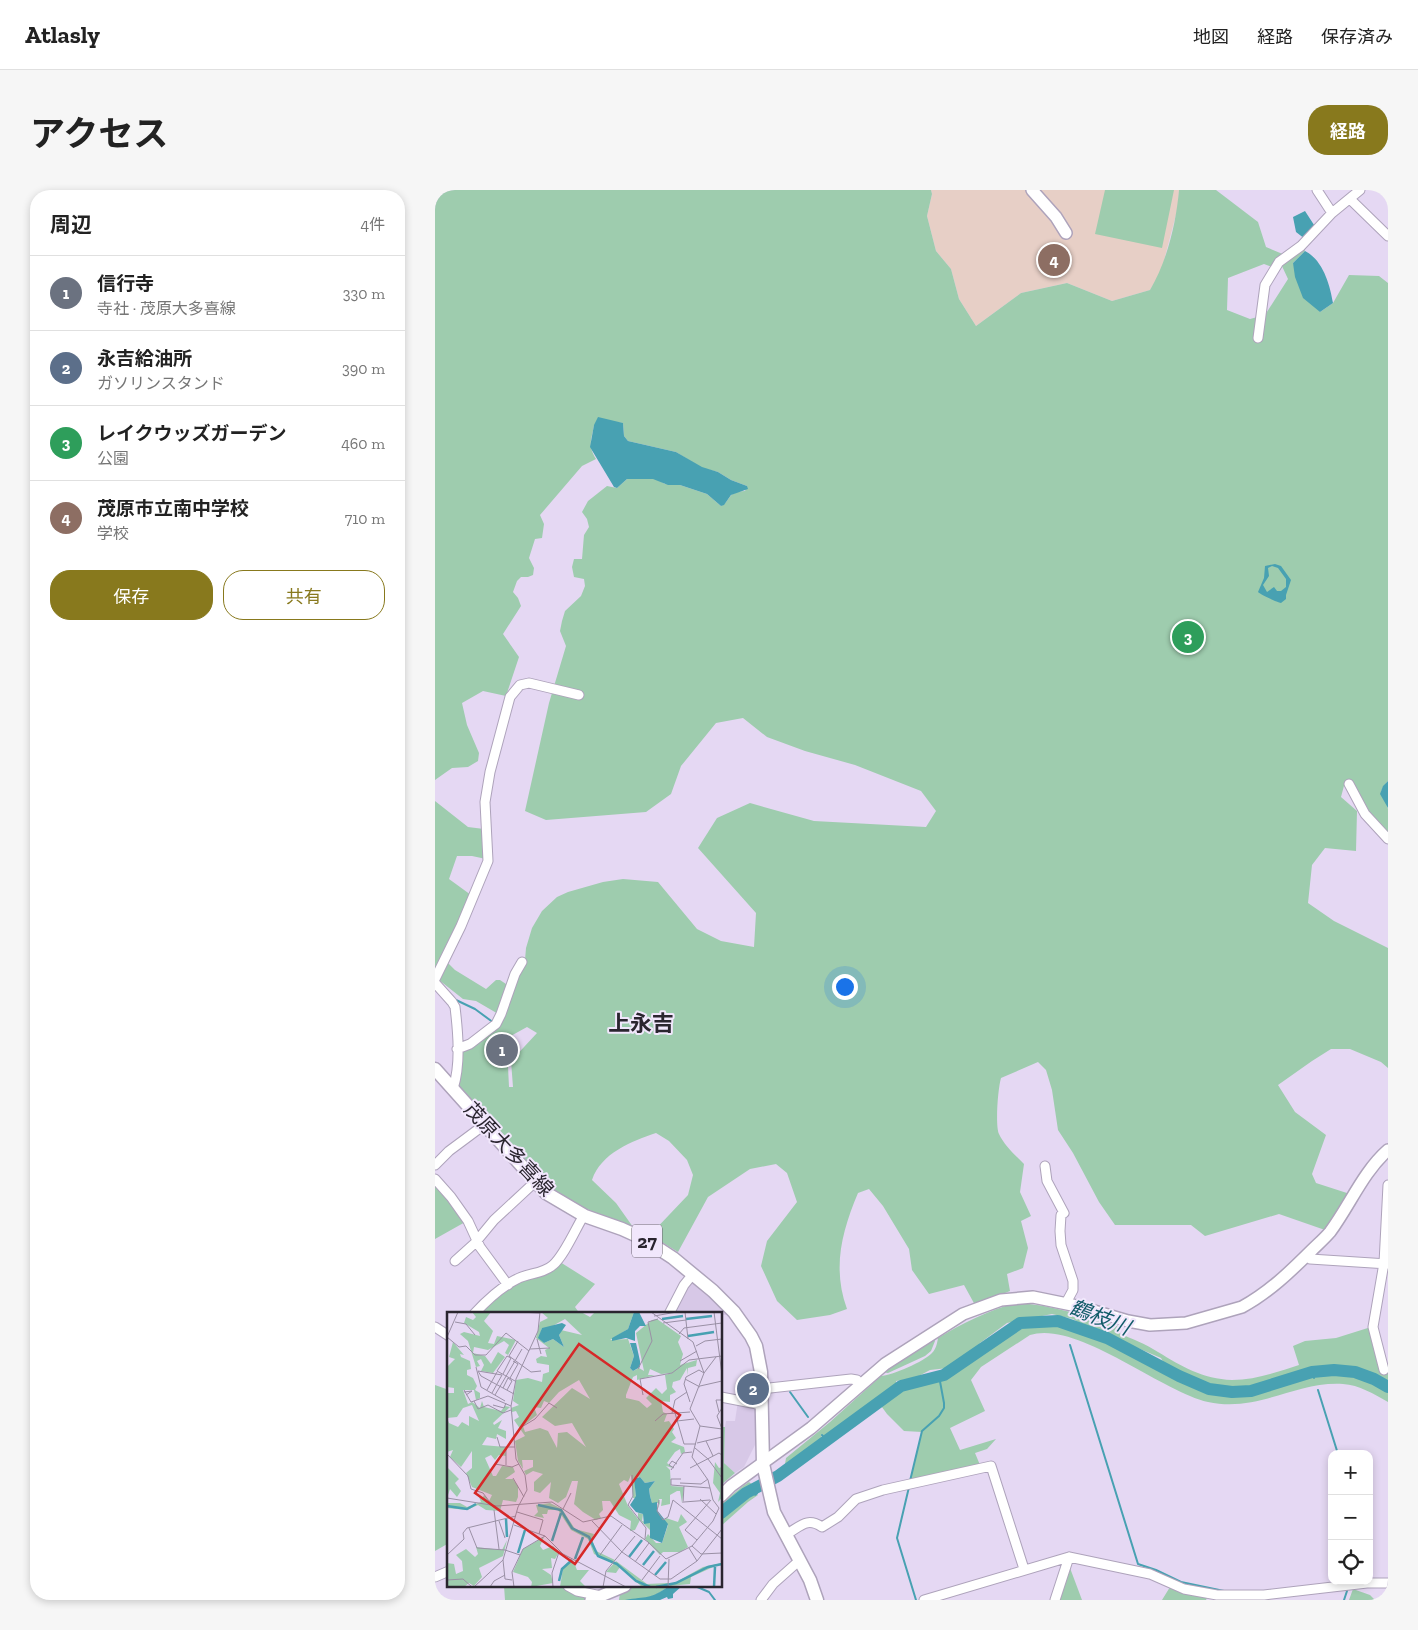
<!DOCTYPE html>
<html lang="ja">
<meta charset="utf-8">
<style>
body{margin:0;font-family:"Zilla Slab","Noto Sans JP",serif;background:#f6f6f6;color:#222}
.controls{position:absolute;right:15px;bottom:15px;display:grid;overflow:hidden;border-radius:10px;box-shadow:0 2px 8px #0003}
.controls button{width:45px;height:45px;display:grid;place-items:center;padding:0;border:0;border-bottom:1px solid #e0e0e0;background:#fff;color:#222;font:25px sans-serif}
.you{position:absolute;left:409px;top:796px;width:18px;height:18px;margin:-12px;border:4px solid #fff;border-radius:50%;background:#1a73e8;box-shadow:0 0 0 8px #1a73e833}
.badge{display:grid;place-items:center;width:32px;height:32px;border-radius:50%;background:#88791d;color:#fff;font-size:16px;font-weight:700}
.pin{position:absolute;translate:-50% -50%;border:2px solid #fff;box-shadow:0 1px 5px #0006}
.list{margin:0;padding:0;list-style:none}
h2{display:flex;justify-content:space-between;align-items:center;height:65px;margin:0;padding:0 20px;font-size:21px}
h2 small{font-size:16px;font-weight:400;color:#767676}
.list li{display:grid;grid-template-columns:32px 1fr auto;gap:15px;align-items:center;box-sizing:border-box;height:75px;padding:0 20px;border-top:1px solid #e0e0e0}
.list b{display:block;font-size:19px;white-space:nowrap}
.list p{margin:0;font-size:16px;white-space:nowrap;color:#767676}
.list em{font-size:16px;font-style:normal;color:#767676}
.actions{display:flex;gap:10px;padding:15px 20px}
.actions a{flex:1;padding:11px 0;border:1px solid #88791d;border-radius:20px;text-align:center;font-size:18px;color:#88791d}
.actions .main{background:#88791d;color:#fff}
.icon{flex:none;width:28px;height:28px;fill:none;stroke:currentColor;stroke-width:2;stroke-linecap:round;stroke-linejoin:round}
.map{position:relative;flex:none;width:953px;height:1410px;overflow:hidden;border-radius:20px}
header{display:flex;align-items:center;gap:30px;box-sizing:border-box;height:70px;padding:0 25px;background:#fff;border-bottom:1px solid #e0e0e0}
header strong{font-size:24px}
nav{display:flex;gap:28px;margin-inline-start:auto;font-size:18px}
.intro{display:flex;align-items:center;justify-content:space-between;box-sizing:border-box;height:120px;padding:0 30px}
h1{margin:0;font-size:35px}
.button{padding:12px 22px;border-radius:20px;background:#88791d;color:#fff;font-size:18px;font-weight:700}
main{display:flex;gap:30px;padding:0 30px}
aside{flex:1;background:#fff;border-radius:20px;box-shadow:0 2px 8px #0003}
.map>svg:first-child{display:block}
.built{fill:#d7c8e7}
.education{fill:#e7cfc6}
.green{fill:#9eccae;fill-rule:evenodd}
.water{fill:#48a1b2;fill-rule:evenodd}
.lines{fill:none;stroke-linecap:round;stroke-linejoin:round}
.stream{stroke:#48a1b2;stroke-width:2}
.river{stroke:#48a1b2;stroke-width:12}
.street-casing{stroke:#aea3bb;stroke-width:11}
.secondary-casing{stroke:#aea3bb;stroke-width:14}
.primary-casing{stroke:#aea3bb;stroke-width:15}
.street{stroke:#fff;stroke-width:9}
.secondary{stroke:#fff;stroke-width:11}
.primary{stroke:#fff;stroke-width:12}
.labels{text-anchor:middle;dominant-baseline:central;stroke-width:4;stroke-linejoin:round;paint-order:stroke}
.shield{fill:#f1e7fc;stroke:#665f6c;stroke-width:1}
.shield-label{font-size:19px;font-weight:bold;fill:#2a252f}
.street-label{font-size:20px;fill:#2a252f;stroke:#f1e7fc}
.water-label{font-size:21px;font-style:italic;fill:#125c69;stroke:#f1e7fc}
.quarter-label{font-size:22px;font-weight:bold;fill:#2a252f;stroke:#f1e7fc}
.inset-river{fill:none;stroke:#48a1b2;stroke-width:2.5}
.inset-road{fill:none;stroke:#9a90a5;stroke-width:1}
.view{fill:#d62828;fill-opacity:0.15;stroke:#d62828;stroke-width:2.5}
.inset-edge{fill:none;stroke:#2a252f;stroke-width:2.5}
</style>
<header>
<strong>Atlasly</strong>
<nav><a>地図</a><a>経路</a><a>保存済み</a></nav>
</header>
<div class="intro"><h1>アクセス</h1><a class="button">経路</a></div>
<main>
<aside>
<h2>周辺<small>4件</small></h2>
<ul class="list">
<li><span class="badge" style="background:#6b7280">1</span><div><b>信行寺</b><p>寺社 · 茂原大多喜線</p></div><em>330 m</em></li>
<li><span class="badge" style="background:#5c6f8a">2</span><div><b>永吉給油所</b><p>ガソリンスタンド</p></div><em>390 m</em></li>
<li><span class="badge" style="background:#2e9e5b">3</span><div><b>レイクウッズガーデン</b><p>公園</p></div><em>460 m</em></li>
<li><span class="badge" style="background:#8d6e63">4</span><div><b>茂原市立南中学校</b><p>学校</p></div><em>710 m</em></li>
</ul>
<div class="actions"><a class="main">保存</a><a>共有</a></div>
</aside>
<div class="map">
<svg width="953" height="1410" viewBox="0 0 953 1410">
<rect width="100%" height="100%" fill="#e5d8f3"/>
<path class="built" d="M 257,1089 L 298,1125 L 238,1124 Z
M 303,1211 L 321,1216 L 320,1255 L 309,1277 L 300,1283 L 289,1273 L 290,1237 L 291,1231 L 300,1231 Z"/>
<path class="education" d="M 496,0 L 744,0 L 743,17 L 726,82 L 715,100 L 677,111 L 632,93 L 586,103 L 541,136 L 524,109 L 516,79 L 501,61 L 492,26 L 497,4 Z"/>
<path class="green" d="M 0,0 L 496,0 L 497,4 L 492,26 L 501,61 L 516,79 L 524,109 L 541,136 L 586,103 L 632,93 L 677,111 L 715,100 C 732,71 741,34 744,0 L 781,0 L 823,32 L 831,57 L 850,65 L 837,77 L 829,74 L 793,88 L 792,120 L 815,129 L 830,125 L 853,89 L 846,74 L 868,56 L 870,61 L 858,73 L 885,122 L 898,113 L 914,85 L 944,86 L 953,93 L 953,591 C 939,606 951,607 953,619 C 953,627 953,636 953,644 L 931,620 L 910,592 L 906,607 L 922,621 L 921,661 L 890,658 L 877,675 L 873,713 L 899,731 L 953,758 L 953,878 L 946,872 L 915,859 L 896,859 L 877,871 L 843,895 L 860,922 L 891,945 L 877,984 L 881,993 L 915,1004 L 890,1040 L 844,1024 L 770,1046 L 756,1035 L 680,1035 L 664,1012 L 638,963 L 623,940 L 617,900 L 611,880 L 603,872 L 566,888 C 563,898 560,935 564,944 C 569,955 580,965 589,974 L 585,1002 L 596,1026 L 586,1031 L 593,1058 L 588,1078 L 572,1084 L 575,1101 L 540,1115 L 529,1095 L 494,1104 L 477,1080 L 474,1059 L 448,1016 L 434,999 L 423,1003 C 407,1041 397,1078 412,1119 L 395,1125 L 362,1130 L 342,1111 L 326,1076 L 332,1051 L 362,1012 L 352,983 L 341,974 L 315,979 L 273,1007 L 243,1062 L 215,1045 L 253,1005 L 258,985 L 252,970 L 234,951 L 221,943 C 197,951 166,963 157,990 L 181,1013 L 198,1037 C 163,1024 132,1014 105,988 L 24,897 L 24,860 L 61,836 L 90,770 L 91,758 L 97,738 L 107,721 L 122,707 L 133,702 L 168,692 L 188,689 L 223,692 L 262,739 L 286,751 L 319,757 L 321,723 L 263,658 L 282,628 L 315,613 L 379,631 L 491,637 L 501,621 L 486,601 L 420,575 L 370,561 L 332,547 L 308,528 L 281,533 L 246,576 L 236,604 L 211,622 L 111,630 L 90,621 L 114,513 L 131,456 L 125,441 L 127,431 L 130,421 L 146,406 L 150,396 L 149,389 L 139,387 L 137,377 L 139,369 L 147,369 L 149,345 L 154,337 L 152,329 L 147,322 L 153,311 L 172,296 L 182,298 L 192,289 L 221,289 L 230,294 L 245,295 L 272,304 L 286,316 C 297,310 291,302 310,301 L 312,296 L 296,290 L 283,282 L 267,278 L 241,262 L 193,251 L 189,246 L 188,233 L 178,232 L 159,235 C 157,249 152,255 161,269 L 147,276 L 105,325 L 109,334 L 107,348 L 100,349 L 94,368 L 99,378 L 98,385 L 93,387 L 86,387 L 82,391 L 78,402 L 83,408 L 86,416 L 68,444 L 84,467 L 71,506 L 48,501 L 27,513 L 32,535 L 44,563 L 43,571 L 33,577 L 17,578 L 0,590 ZM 92,837 L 102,843 L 76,871 L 78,897 L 74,897 L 73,877 L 64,869 L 58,856 Z
M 670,0 L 739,0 L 727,58 L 660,44 Z
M 0,611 L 33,637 L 49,639 L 51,669 L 37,666 L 22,666 L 14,689 L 36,705 L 0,784 Z
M 11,771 L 20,780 L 51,799 L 61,790 L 65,790 L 74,796 L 65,825 L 41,811 L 28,809 L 4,790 Z
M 0,991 L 32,1031 L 0,1049 Z
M 125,1072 L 160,1094 L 140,1117 L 145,1124 L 48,1124 C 56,1100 103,1081 125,1072 Z
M 580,1113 C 616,1114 650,1127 684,1136 L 684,1143 C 697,1149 711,1154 723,1162 C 746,1176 768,1189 797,1190 C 820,1190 842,1182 864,1175 L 858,1156 L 870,1151 L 901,1148 L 936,1137 L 947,1177 L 944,1179 L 953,1184 L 953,1192 C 931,1181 908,1175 883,1178 C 868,1180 856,1187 842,1191 C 810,1202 780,1202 750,1186 C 739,1181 731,1179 726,1168 L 649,1135 L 646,1134 L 638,1129 L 617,1124 L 572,1133 L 545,1153 L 542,1159 L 513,1178 L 495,1180 L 480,1188 L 461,1191 L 461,1196 L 419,1225 L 419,1227 L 390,1248 L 387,1244 L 386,1246 L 389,1250 L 349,1280 L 351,1268 L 395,1232 L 446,1186 C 456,1186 490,1171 497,1163 C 501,1159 502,1154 503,1148 C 528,1133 552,1121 580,1113 Z
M 597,1132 C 607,1132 618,1132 628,1135 C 661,1142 694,1163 724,1179 C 745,1189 764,1199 788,1202 C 851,1209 885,1157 953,1198 L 953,1212 C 939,1204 924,1195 908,1194 C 861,1191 823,1223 773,1212 C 724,1200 641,1130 595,1145 L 546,1177 L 536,1190 L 550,1221 L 515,1238 L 525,1260 L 561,1249 L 552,1259 L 540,1263 L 545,1275 L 475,1291 L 487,1242 L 469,1241 L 452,1224 L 444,1213 L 467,1197 L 511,1185 L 523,1179 L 548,1159 L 585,1135 Z
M 498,1147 L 500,1151 L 496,1161 L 490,1166 L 453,1183 L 446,1182 Z
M 0,1195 L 14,1200 L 14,1353 L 0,1361 Z
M 286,1237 L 290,1237 L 289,1273 L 300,1283 L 286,1295 Z
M 314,1292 L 318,1295 L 286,1321 L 286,1314 L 308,1296 Z
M 313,1304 L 323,1305 L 313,1312 L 286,1336 C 286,1321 301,1311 313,1304 Z
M 633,1377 L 635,1378 L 647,1410 L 622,1410 Z
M 69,1396 L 130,1396 L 153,1405 L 151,1410 L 70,1410 Z
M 198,1396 L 234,1396 C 216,1410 206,1410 184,1410 L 185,1402 Z
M 735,1397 L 773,1406 L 771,1410 L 727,1410 Z
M 918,1399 L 935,1405 L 940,1410 L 914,1410 Z"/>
<path class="water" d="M 870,21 L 881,38 L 870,49 L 861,42 L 858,27 Z
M 870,61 C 888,70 895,95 898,113 L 885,122 L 868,108 L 860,87 L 858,73 Z
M 163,227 L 188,233 L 189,246 L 193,251 L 241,262 L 267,277 L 283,282 L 296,290 L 312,296 L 313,299 L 296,305 L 289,315 L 286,316 L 272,304 L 245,295 L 233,295 L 218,289 L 192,289 L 182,298 L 179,297 L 155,257 L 159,235 Z
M 840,374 L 846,376 L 856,390 L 851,405 L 851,409 L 846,413 C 842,412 826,405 823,402 L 829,388 L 830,376 ZM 837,376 L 843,378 L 851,389 L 851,397 L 846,401 L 842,401 L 839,397 L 832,402 L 828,395 L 834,386 L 833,378 Z
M 953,591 L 953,618 L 945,604 L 948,596 Z
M 318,1295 L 322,1299 L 323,1304 L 320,1306 L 318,1304 C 310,1304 295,1314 290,1322 C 289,1324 288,1327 286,1329 L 286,1321 Z
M 234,1396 L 247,1396 L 238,1404 L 238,1408 L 233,1409 L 232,1407 L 225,1410 L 190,1410 C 212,1406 214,1410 234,1396 Z"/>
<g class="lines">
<path class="stream" d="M 21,810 L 40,819 L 59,833
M 635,1155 L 703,1374 L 721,1380 L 746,1392 L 789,1401
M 877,1182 L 879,1188
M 883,1200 L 903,1264
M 355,1202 L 373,1227
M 387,1245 L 392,1251
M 475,1291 L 487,1241 L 504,1226 L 509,1218 L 509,1213 L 504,1186
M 474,1297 L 462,1348 L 481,1410
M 934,1365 L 936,1370 L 934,1375
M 260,1396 L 274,1402 L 280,1410
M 909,1410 L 912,1401"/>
<path class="river" d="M 286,1323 L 311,1303 L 343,1286 L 466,1196 L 509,1185 L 585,1133 L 623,1131 L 672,1148 L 744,1186 L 774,1199 L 797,1202 L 816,1201 L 877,1182 L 899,1180 L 920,1182 L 939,1189 L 953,1197"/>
<g class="street-casing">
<path id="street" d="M 882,0 L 897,23
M 915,9 L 953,46
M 823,148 L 830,95 L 844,72 L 866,56 L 897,23 L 925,0
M 914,594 L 930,624 L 953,649
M 0,789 L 26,736 L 53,671 L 50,612 L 55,582 L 75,507 L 85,495 L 94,493 L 144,505
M 0,793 L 17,812 L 20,817 C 23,842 26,874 18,899
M 22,859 L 35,854 L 61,834 L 66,824 L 80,784 L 87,772
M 0,975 L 14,961 L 49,935
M 610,976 L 612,991 L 629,1023 L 626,1025 L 625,1041 L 626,1055 L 638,1091 L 638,1100 L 631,1113
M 0,989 L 16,1007 L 33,1031 L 45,1057 L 73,1095
M 871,1066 L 875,1069 L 953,1074
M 20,1071 L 40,1053 L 59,1030 L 100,992
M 39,1124 C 51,1111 66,1097 82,1089 C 93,1083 108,1084 118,1075 C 129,1066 141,1038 149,1025
M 234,1124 L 249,1095 L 258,1084
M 0,1137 L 14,1146
M 949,1180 L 938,1137 L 949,1073 L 953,995
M 326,1199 L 416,1189 L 422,1190 L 425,1194
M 286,1207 L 327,1215
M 352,1344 C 366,1336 372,1327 387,1337 L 403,1327 L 421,1309 L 448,1300 L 556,1276 L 589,1379
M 0,1387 L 14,1381
M 133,1396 L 142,1401 L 166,1406
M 326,1410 L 338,1394 L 365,1370
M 489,1410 L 634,1367 L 715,1384 L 749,1399 L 782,1405 L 829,1405 L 932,1393 L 953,1393
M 620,1410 L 634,1367"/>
</g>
<g class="secondary-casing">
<path id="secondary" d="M 597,0 L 621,27 L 631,43
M 286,1306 L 296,1296 L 376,1238 L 450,1174 L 528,1124 L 566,1110 L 598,1107 L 642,1116 L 693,1131 L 715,1135 L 751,1133 L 807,1117 C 833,1103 855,1082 876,1061 C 882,1055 889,1049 895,1042 C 915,1015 928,982 953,960
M 156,1410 L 190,1396"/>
</g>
<g class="primary-casing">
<path id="primary" d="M 0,879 L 111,1003 L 150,1026 L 187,1039 L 209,1049 L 238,1068 L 278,1101 L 299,1122 L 316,1146 L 321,1156 L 326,1182 L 328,1274 L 336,1309 L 339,1322 L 375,1390 L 382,1410"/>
</g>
<use href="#street" class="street"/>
<use href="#secondary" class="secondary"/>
<use href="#primary" class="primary"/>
</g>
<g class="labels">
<rect class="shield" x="197" y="1034.5" width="30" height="33" rx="4"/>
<g class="shield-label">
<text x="212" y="1051">27</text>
</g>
<g class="street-label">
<text transform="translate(74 959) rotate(47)">茂原大多喜線</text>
</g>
<g class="water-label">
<text transform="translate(665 1127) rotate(21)">鶴枝川</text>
</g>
<g class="quarter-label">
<text x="206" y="833">上永吉</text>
</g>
</g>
<g transform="translate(12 1122)">
<rect width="275" height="275" fill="#e5d8f3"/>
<path d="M 25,0 L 44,0 L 37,9 L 46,19 L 41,31 L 47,32 L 50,24 L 69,28 L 61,43 L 58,41 L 62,33 L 57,29 L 41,38 L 27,35 L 26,41 L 38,44 L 44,52 L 51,40 L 58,45 L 46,61 L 34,59 L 37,53 L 34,47 L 30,49 L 33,54 L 29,55 L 21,29 L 13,22 L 17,20 L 33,24 L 32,20 L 17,11 L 19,5 L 26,8 L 29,5 ZM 94,0 L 134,0 L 143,5 L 148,0 L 187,0 L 181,17 L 163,28 L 181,27 L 187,44 L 183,56 L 186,59 L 192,56 L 197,59 L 189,21 L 205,8 L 210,7 L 234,24 L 231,30 L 236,42 L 233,53 L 250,48 L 249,54 L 241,56 L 240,63 L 240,56 L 233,68 L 226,70 L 225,75 L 229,80 L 223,83 L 223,90 L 214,89 L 216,100 L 220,102 L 217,110 L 222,109 L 227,117 L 225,120 L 229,126 L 224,130 L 237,135 L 238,140 L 234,142 L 233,137 L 228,140 L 220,151 L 226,156 L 219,154 L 223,158 L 224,174 L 237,175 L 235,191 L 233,179 L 230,179 L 223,183 L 223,192 L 214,194 L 215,187 L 212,187 L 213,191 L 210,199 L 217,209 L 219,206 L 231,210 L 234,202 L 240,210 L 232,215 L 241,235 L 233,240 L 216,240 L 213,243 L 198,227 L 201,222 L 209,231 L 215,231 L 221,213 L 215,209 L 210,200 L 210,198 L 212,191 L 205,191 L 203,184 L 202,177 L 208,169 L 198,171 L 193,165 L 188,166 L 189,186 L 186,186 L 184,163 L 181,170 L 177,168 L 172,172 L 181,194 L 191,207 L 191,201 L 196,202 L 195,209 L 203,211 L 203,218 L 193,208 L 188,218 L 183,219 L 184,209 L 172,203 L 163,189 L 155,189 L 156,198 L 152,202 L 154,206 L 149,208 L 136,200 L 127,192 L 131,169 L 125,169 L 119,185 L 111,191 L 102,186 L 104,170 L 93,181 L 87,179 L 87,170 L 96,162 L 86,159 L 79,163 L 77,159 L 86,155 L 86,148 L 75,148 L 76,157 L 71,149 L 68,129 L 78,124 L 67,108 L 72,105 L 69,99 L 65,100 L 64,96 L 72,93 L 66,89 L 69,68 L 81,66 L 95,70 L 96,62 L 102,60 L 102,53 L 90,51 L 89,47 L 94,44 L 100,45 L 98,38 L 102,36 L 89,26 L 93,10 L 101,6 ZM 118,7 L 135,23 L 114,18 L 112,23 L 117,35 L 106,27 L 97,31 L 92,26 L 95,16 L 102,16 ZM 203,57 L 214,62 L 225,61 L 218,63 L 220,77 L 215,82 L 209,76 L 199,86 L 205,92 L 200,96 L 192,89 L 179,86 L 179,83 L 186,65 L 190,63 L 190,68 L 208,63 L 201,63 ZM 132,68 L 143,87 L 125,76 L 95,105 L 108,114 L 125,111 L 139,135 L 120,120 L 111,121 L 110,136 L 101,119 L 93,116 L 78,120 L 76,114 L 90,103 L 87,95 L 94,96 L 97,89 L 102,91 L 112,80 ZM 6,30 L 17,43 L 13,42 L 14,45 L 23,49 L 24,57 L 20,58 L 20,63 L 26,66 L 30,74 L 28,78 L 33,81 L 33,86 L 29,88 L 27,78 L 16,78 L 21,92 L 25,90 L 33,96 L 35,89 L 37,95 L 54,99 L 58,94 L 63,95 L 46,111 L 47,113 L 55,108 L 51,116 L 59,119 L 59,127 L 50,122 L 49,127 L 40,125 L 35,133 L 59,135 L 59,144 L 52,143 L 48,148 L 44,143 L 38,146 L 46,164 L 49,164 L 55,154 L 66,155 L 68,160 L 58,167 L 66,167 L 71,174 L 71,185 L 69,190 L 56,188 L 53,199 L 39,198 L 31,193 L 20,198 L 0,196 L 0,191 L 13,191 L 20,195 L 34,190 L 32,185 L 35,187 L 37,183 L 42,189 L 45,183 L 25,175 L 19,161 L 25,156 L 25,139 L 14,155 L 3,145 L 6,138 L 0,140 L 0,81 L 7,81 L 7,76 L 0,75 L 0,55 L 8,47 L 2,45 ZM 25,93 L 32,109 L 22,104 L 22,114 L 15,110 L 11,115 L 2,111 L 0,106 L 10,105 L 16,96 ZM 268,150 L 272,156 L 275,155 L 275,186 L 271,190 L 273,181 L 266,171 ZM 0,155 L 12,167 L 8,171 L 14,179 L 10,185 L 3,177 L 0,186 ZM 103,191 L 115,197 L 128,217 L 147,222 L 145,227 L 149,239 L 168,248 L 165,251 L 147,242 L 141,227 L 124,218 L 111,198 L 101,198 L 100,202 L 95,202 L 97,206 L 87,204 L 91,200 L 89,193 ZM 97,225 L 93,234 L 96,238 L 106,234 L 112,240 L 108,247 L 104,246 L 105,256 L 95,257 L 104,263 L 106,271 L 84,275 L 85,270 L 81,265 L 66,260 L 76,237 ZM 60,228 L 56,244 L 32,256 L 35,265 L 27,274 L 22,271 L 17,275 L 0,275 L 0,251 L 7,252 L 9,262 L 16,259 L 15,249 L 9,243 L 19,237 L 28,245 L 31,242 L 29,235 L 55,238 ZM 126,248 L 130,258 L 142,258 L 133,269 L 139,275 L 113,275 L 116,256 ZM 169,249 L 200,272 L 221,271 L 220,275 L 194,274 L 173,255 L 169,261 L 159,260 ZM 275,251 L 244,265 L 243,272 L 222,274 L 256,255 Z" fill="#9eccae" fill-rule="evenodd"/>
<path d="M 187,0 L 192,0 L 199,14 L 193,14 L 188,19 L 188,29 L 179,26 L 165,29 L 165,26 L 181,17 ZM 115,11 L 119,13 L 112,23 L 117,35 L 106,27 L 97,31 L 91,26 L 95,16 ZM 183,31 L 189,31 L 193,49 L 193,55 L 186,59 L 183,56 L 187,44 ZM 193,165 L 198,171 L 208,169 L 202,177 L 203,184 L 205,191 L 210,190 L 210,198 L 221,212 L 215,231 L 203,226 L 203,211 L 197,212 L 196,202 L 189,200 L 183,193 L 189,184 L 187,167 Z" fill="#48a1b2"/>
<path class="inset-river" d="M 215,7 L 236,4M 239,7 L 265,4M 241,24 L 267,20M 91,193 L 114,198 L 125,216 L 142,225 L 151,244 L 170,252 L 189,269 L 203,275M 0,194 L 20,197 L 29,192M 59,207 L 60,225M 105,229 L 114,201M 71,241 L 78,218M 182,245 L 195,228M 128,247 L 136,225M 196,253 L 207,239M 208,263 L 219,250M 112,269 L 115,257 L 125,248M 209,275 L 229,271 L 261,255 L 275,252M 267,275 L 268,255"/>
<path class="inset-road" d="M 71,0 L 93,1M 204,0 L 246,30 L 257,61M 238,0 L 241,27M 267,0 L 275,63M 207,4 L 230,0M 8,10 L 19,12 L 28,23M 216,11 L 239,8M 232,22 L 237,16 L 275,11M 0,25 L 12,35 L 19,34 L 28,43 L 39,43 L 59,21 L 82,39M 0,25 L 11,0M 90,27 L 94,42M 71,29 L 62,44 L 84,60 L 94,59M 249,34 L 258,29 L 275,27M 83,37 L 103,36M 233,49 L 250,39M 29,55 L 34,75 L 58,89M 191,57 L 205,29 L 201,10 L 211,7M 31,59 L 55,63 L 45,81M 31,59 L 34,64 L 67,82M 56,62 L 64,46 L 60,44 L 50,59 L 68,69M 63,66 L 71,52 L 66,49M 238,67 L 253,75M 253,74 L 275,69M 56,76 L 61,66 L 65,69 L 60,78M 17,78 L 24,90 L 41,84 L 64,94M 40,78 L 50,60M 17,80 L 25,79 L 19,83M 48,83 L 75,37M 196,83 L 193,67 L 225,61 L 242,48 L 275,44M 27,89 L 31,97 L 41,93 L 56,101 L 64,98M 243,90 L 237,72 L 239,65 L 252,58 L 257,61M 46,93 L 57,96 L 59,91M 272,100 L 269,88 L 275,88M 225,101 L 228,88 L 240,80M 228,101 L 237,132 L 249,132M 208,109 L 216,102 L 243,100M 230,109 L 247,107M 253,114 L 275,117 L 270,104 L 275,96M 73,116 L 88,107 L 102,91 L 110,96M 50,125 L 53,135 L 68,135M 259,129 L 266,144M 250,131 L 275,125M 248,136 L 261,147 L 275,166M 0,142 L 21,164 L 24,177 L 36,181 L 45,193M 48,152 L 65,155 L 72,152M 59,153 L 59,136M 227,156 L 222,153 L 225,149 L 230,152M 243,156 L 272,141 L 275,143M 224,158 L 236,141 L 245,140M 185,163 L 186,184 L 181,193 L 199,216 L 198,227M 66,166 L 77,185M 234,167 L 224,167 L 224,173 L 263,176M 233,171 L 254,172 L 261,167M 0,186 L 50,194 L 105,190 L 136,210 L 164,204 L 201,230 L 219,247 L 245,234 L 254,242 L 275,241M 253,187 L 269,202M 212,188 L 210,199 L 216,208 L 221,205 L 226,188 L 275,227M 237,190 L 263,188M 236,191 L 237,174M 116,197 L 124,181M 47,198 L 52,237M 70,200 L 96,208 L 92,222M 52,209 L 58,226M 145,209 L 175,240 L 213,267 L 224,267 L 250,249 L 275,217M 67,213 L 98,224 L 116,242 L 179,275M 22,216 L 30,236 L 58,238M 145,227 L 161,205M 250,228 L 238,218 L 264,188M 245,234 L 266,209 L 272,196 L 266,188 L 261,168 L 245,145 L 253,114 L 243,97 L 257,61 L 269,45M 242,236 L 250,249M 58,238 L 73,243M 0,243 L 17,227 L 16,221 L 20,216 L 69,204M 153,243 L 175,213M 56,248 L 58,267 L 65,268M 188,250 L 202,231M 0,268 L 16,267 L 25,275M 195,268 L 213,244M 27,275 L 56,248 L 71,195 L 80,178 L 78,163 L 69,147 L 64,94 L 69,67 L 91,19 L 93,0M 43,275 L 47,269 L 58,263M 67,275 L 65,260 L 76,237 L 98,224M 106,275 L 105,261 L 112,240M 156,275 L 159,259 L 188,224M 221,275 L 222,247"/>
<path class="view" d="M 132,32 L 233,103 L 128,252 L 28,181 Z"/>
<rect width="275" height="275" class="inset-edge"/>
</g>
</svg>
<div class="controls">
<button>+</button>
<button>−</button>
<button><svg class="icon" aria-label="locate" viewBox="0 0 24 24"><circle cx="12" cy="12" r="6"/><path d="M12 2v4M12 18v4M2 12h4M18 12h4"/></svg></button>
</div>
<div class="you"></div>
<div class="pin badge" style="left:67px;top:860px;background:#6b7280">1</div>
<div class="pin badge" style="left:318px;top:1199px;background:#5c6f8a">2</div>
<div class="pin badge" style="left:753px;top:447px;background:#2e9e5b">3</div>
<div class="pin badge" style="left:619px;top:70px;background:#8d6e63">4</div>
</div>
</main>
